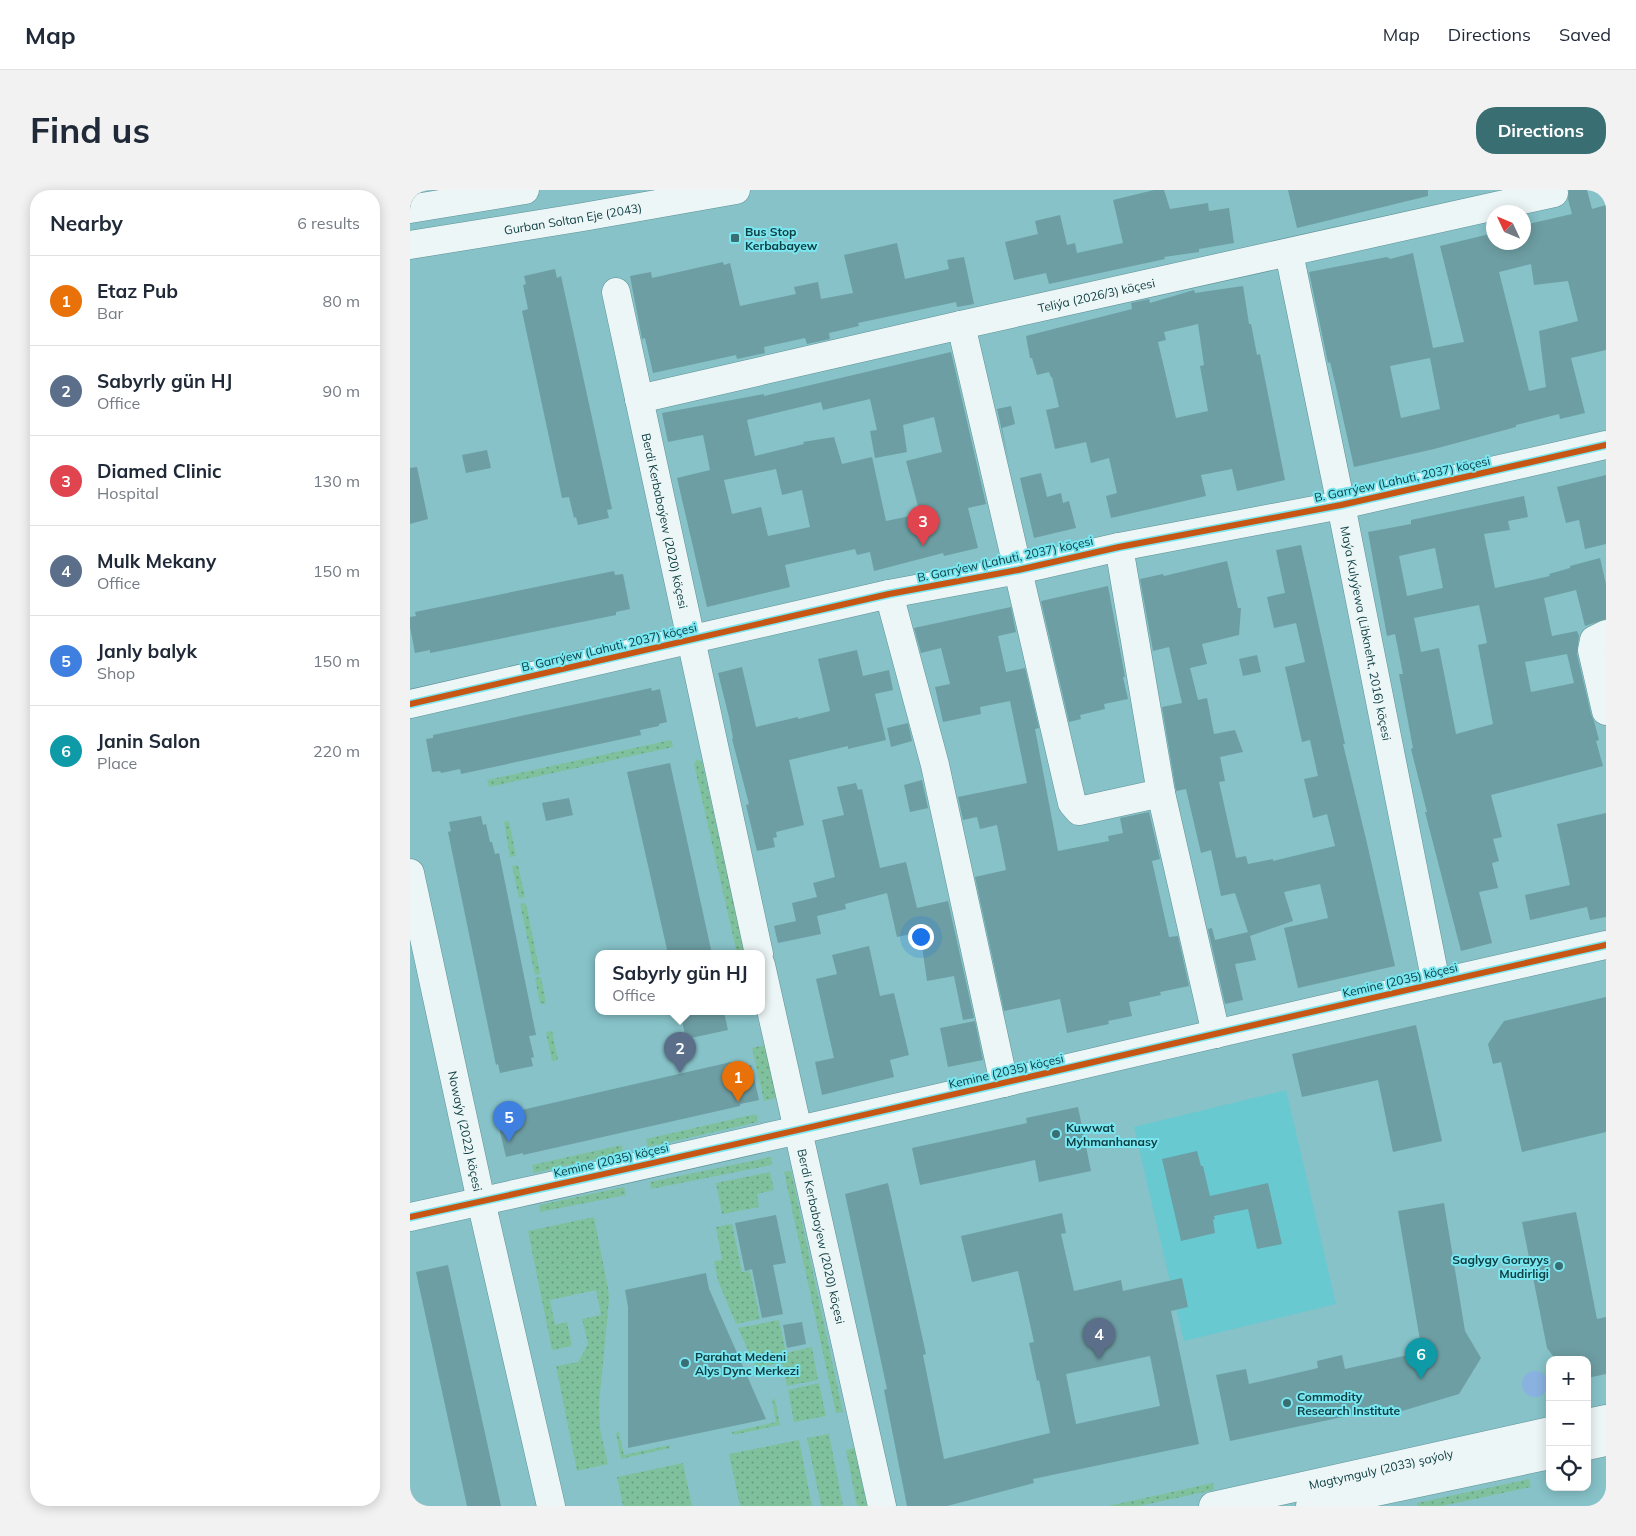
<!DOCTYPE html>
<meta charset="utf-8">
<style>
body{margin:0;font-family:Mulish,sans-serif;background:#f2f2f3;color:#1f2937}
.controls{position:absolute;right:15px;bottom:15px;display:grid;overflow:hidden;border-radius:10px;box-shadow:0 2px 12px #0003}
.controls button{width:45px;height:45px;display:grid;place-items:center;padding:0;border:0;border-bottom:1px solid #e0e1e3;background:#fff;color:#1f2937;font:25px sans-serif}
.compass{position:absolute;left:1076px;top:15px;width:45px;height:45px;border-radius:50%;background:#fff;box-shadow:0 2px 12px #0003;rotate:314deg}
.you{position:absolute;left:510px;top:746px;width:18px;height:18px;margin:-12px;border:4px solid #fff;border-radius:50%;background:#1a73e8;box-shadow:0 0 0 8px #1a73e833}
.badge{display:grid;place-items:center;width:32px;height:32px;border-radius:50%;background:#396e72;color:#fff;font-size:16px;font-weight:700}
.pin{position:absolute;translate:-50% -41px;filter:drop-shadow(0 1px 2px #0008)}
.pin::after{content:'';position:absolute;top:26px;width:18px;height:15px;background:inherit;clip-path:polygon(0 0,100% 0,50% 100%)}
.popup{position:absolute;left:185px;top:760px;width:170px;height:65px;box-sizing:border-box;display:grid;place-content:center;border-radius:10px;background:#fff;filter:drop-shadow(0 1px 4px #0005);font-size:16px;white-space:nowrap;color:#747a83}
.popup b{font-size:19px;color:#1f2937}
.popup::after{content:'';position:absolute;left:50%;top:100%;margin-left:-10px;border:10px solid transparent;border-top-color:#fff}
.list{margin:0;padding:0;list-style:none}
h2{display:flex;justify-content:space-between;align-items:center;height:65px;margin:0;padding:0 20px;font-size:21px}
h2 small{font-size:16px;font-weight:400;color:#747a83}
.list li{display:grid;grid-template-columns:32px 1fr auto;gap:15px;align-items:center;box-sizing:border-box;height:90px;padding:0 20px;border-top:1px solid #e0e1e3}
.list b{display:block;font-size:19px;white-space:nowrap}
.list p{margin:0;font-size:16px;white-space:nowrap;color:#747a83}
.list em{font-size:16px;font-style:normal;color:#747a83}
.icon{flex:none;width:28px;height:28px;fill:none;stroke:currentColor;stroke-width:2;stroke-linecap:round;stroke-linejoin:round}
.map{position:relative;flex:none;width:1196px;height:1316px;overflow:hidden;border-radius:20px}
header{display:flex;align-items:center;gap:30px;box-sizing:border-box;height:70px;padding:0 25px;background:#fff;border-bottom:1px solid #e0e1e3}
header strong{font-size:24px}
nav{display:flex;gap:28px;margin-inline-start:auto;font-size:18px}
.intro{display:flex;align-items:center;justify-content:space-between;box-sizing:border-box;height:120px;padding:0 30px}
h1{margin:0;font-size:35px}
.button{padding:12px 22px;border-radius:20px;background:#396e72;color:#fff;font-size:18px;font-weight:700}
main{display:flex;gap:30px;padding:0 30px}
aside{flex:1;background:#fff;border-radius:20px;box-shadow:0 2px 12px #0003}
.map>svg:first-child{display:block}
.built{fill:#68c9d1}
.grass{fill:url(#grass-dots)}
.water{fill:#89b2e0}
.building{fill:#6d9ea3;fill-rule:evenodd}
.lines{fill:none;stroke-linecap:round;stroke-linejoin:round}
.minor-casing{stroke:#5d9296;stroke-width:29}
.major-casing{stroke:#5d9296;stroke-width:29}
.highway-casing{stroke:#5d9296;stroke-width:29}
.minor{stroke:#edf6f7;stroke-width:28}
.major{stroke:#edf6f7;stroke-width:28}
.highway{stroke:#edf6f7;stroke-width:28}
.cycleway-casing{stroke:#79e6f0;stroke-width:9}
.cycleway{stroke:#c75514;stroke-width:6}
.poi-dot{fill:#396e72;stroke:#79e6f0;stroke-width:2}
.labels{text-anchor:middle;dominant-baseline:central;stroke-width:4;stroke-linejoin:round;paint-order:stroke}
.street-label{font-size:12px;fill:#0f4044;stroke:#79e6f0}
.poi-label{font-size:12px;font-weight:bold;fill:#0f4044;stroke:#79e6f0;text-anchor:start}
</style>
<header>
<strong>Map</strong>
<nav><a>Map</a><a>Directions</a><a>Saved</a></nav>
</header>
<div class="intro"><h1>Find us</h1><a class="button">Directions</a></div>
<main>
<aside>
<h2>Nearby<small>6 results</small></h2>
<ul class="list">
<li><span class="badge" style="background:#e8710a">1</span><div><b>Etaz Pub</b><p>Bar</p></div><em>80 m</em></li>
<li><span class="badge" style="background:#5c6f8a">2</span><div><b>Sabyrly gün HJ</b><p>Office</p></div><em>90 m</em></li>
<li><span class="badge" style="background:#e0444e">3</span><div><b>Diamed Clinic</b><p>Hospital</p></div><em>130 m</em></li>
<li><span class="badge" style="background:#5c6f8a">4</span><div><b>Mulk Mekany</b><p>Office</p></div><em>150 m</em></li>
<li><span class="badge" style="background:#3f7fe0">5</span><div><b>Janly balyk</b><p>Shop</p></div><em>150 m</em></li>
<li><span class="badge" style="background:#0f9aa8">6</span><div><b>Janin Salon</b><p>Place</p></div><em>220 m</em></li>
</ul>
</aside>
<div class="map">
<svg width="1196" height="1316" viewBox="0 0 1196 1316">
<defs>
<pattern id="grass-dots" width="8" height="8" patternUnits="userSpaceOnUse" patternTransform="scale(1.25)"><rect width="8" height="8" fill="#80c19d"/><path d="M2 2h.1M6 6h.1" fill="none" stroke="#679e82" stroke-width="1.8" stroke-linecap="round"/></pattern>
</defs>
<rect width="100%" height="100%" fill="#86c2c8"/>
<path class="built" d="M 876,900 L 926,1114 L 774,1151 L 724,937 Z"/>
<path class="grass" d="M 261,550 L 263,557 L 79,597 L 77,590 Z
M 287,569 L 292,572 L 335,764 L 327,764 L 284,574 Z
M 99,631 L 106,666 L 100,667 L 94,632 Z
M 108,675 L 115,707 L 109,708 L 102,676 Z
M 116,713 L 130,784 L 125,785 L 110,714 Z
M 131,787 L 136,813 L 130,814 L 125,788 Z
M 142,841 L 148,870 L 142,871 L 136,842 Z
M 355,855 L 367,908 L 354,911 L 342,858 Z
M 346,924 L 348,932 L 238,957 L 236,949 Z
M 212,955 L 213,963 L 124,983 L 122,975 Z
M 361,967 L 362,975 L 241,999 L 240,992 Z
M 381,981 L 433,1222 L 426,1223 L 374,982 Z
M 360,982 L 364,1000 L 347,1004 L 349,1017 L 312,1024 L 306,993 Z
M 214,997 L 216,1005 L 130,1022 L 129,1015 Z
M 184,1027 L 198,1098 L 199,1110 L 189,1214 L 190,1239 L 198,1274 L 167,1281 L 146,1176 L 168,1172 L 178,1154 L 172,1129 L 191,1125 L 186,1100 L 140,1110 L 145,1135 L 157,1132 L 162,1156 L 142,1160 L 118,1041 Z
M 322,1034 L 332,1082 L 340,1081 L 350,1129 L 326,1134 L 308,1091 L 304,1071 L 312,1070 L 306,1037 Z
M 369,1130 L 376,1163 L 402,1157 L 408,1190 L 377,1196 L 372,1173 L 346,1178 L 328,1138 Z
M 409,1193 L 416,1226 L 384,1232 L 378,1200 Z
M 365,1209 L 370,1235 L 323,1245 L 322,1242 L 366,1232 L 362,1210 Z
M 209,1242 L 214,1265 L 260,1255 L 260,1258 L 211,1269 L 206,1243 Z
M 419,1244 L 433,1316 L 411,1316 L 397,1248 Z
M 389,1250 L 402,1316 L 330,1316 L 319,1264 Z
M 445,1258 L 457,1316 L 447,1316 L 436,1260 Z
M 273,1273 L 282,1316 L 213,1316 L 207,1287 Z
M 1119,1289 L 1121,1297 L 1032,1316 L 1007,1316 L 1007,1313 Z
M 803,1293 L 804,1300 L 729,1316 L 698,1316 Z"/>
<path class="water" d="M1112 1194a13 13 0 1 1 26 0a13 13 0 1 1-26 0Z"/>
<path class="building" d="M 744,0 L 754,0 L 760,19 L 798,13 L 799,21 L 819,18 L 824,53 L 789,59 L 789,62 L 754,67 L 755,69 L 639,94 L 636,83 L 604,90 L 595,52 L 628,44 L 625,31 L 650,25 L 657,55 L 665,53 L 667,63 L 713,53 L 703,10 Z
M 878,0 L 1018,0 L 1018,6 L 887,38 Z
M 1159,0 L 1177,0 L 1182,19 L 1196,15 L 1196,160 L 1161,168 L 1175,223 L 1150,229 L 1149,224 L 1106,235 L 1106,237 L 1024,259 L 944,277 L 926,197 L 920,172 L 918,173 L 899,82 L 977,67 L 980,69 L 1003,63 L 1023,158 L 1054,152 L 1030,56 L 1084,43 L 1084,52 L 1114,52 L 1114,35 L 1162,24 L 1158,9 ZM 1121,74 L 1124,95 L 1158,91 L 1168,131 L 1129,141 L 1136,197 L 1119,201 L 1089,82 ZM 1020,168 L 1030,219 L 991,228 L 980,176 Z
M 487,53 L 495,89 L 539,79 L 537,70 L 554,67 L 564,114 L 547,117 L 546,112 L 448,133 L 449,136 L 419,143 L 420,149 L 397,154 L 395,148 L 354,157 L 355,163 L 327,169 L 326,165 L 243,183 L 235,148 L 232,149 L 220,86 L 241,82 L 242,88 L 313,72 L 314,75 L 320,73 L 330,116 L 386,104 L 384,97 L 408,92 L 411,109 L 443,103 L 434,65 Z
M 145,79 L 147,88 L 151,86 L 202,319 L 197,320 L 199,328 L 168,335 L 166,327 L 164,328 L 159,307 L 152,308 L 112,121 L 118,119 L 113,95 L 116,94 L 114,86 Z
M 833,96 L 839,134 L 841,134 L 847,165 L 850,164 L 875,290 L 827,301 L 822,279 L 791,285 L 796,306 L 701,328 L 696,306 L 707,303 L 699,268 L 681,273 L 676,252 L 645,259 L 636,220 L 649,217 L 642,187 L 641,187 L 639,182 L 627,185 L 622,168 L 620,168 L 616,146 L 722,119 L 721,113 L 739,109 L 740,113 L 784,100 L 785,103 ZM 788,134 L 794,175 L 790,176 L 798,221 L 766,228 L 748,152 L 756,150 L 754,142 Z
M 541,162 L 576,314 L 558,318 L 568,358 L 534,366 L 533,363 L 464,381 L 460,362 L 447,365 L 445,359 L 375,375 L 380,397 L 297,417 L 267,288 L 300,280 L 293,245 L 258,252 L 252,223 L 354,204 L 354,206 ZM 460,209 L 467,240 L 460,241 L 465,268 L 497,262 L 493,235 L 524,227 L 532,262 L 496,271 L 510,324 L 476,331 L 462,267 L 432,274 L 424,247 L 393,252 L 394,254 L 345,266 L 337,230 L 411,212 L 413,220 ZM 366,279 L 372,305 L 392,300 L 400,337 L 358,346 L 351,317 L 322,324 L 314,290 Z
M 601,216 L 605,234 L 592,238 L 600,277 L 587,219 Z
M 77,260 L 81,278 L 56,283 L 52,265 Z
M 7,277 L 18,329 L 0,334 L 0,278 Z
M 631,283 L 637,307 L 651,303 L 653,313 L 659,311 L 666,338 L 624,348 L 610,288 Z
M 1196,285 L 1196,354 L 1175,359 L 1169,330 L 1156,333 L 1147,297 Z
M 1114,306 L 1118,327 L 1098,331 L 1100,340 L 1074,344 L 1085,398 L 1140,386 L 1139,384 L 1160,378 L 1160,376 L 1190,368 L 1196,394 L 1196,429 L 1175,436 L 1166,400 L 1134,408 L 1142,446 L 1167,441 L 1169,446 L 1167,464 L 1181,524 L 1184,531 L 1189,550 L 1186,551 L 1193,576 L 1081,605 L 1092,647 L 1083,649 L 1089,671 L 1082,673 L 1088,698 L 1069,702 L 1082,753 L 1051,761 L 1015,622 L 1017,622 L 1001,559 L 1003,558 L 989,484 L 993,484 L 985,444 L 977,446 L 958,342 L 1001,334 L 1001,330 ZM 1025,358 L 1033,398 L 997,406 L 989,366 ZM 1069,415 L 1077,453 L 1068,455 L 1083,534 L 1046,544 L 1029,458 L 1011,462 L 1004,428 ZM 1157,464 L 1164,493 L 1121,502 L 1115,472 Z
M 891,355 L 935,554 L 933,554 L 956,649 L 985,776 L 888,798 L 874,738 L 918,728 L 910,694 L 874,702 L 883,731 L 840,746 L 846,770 L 825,774 L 833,810 L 815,814 L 798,739 L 802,738 L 805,750 L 838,742 L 825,703 L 811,706 L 801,660 L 791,663 L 776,599 L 766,601 L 752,517 L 772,513 L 759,457 L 743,461 L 730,389 L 753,384 L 754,386 L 817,371 L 828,418 L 831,418 L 829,445 L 792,454 L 797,474 L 780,478 L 788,510 L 797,508 L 804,544 L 825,540 L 833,562 L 810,567 L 815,591 L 809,592 L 826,668 L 836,666 L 838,674 L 863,669 L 863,671 L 925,656 L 917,624 L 903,628 L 894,589 L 908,586 L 900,550 L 892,552 L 875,477 L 895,472 L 886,433 L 864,438 L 857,407 L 875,403 L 866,360 Z
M 204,381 L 205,385 L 213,384 L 220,419 L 206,422 L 206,425 L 20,463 L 20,460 L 5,463 L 0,437 L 0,427 L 6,426 L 5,422 Z
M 698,396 L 714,481 L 715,487 L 713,487 L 718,509 L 694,514 L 695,519 L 670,525 L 671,529 L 659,532 L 631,411 Z
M 601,417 L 606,442 L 588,446 L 596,482 L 615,478 L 629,538 L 625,539 L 648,661 L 699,651 L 698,646 L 713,643 L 710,628 L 739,622 L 750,669 L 742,671 L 759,747 L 768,746 L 779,796 L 750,802 L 751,805 L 719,812 L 722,826 L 698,831 L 699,834 L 657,843 L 650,809 L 594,821 L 565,687 L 596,680 L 587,635 L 570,639 L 567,627 L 553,630 L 548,607 L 617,593 L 600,511 L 570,517 L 571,524 L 533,532 L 525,497 L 540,494 L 531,458 L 511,463 L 504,438 Z
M 447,460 L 453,486 L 479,480 L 483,500 L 465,504 L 476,550 L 438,559 L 438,556 L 379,570 L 394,635 L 366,642 L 367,647 L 363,648 L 365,657 L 347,661 L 336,615 L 339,614 L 322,549 L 323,548 L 319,527 L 308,483 L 332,477 L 346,537 L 388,527 L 388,529 L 420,521 L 408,469 Z
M 847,465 L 851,482 L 833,486 L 829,469 Z
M 241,498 L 242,501 L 250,499 L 257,532 L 249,534 L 249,536 L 230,540 L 231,545 L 51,584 L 50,579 L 31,583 L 30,581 L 22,582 L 16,549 L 23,548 L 23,545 Z
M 498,533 L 502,551 L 481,557 L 477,538 Z
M 260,573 L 302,764 L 258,764 L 230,640 L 217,582 Z
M 512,590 L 518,618 L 500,622 L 494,595 Z
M 446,593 L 448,600 L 452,599 L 470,678 L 496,672 L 507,718 L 538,711 L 564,828 L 553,830 L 544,786 L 517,791 L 510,742 L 487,747 L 477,703 L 435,714 L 436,719 L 407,726 L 411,744 L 368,753 L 364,736 L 386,731 L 382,713 L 407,707 L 403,693 L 425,687 L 412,630 L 434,625 L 427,597 Z
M 159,608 L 163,625 L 136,631 L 132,613 Z
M 1196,623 L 1196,727 L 1180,730 L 1177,717 L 1120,730 L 1115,705 L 1160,695 L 1147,634 Z
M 71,626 L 73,635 L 76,634 L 80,652 L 82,652 L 85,664 L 89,663 L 126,845 L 119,846 L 124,867 L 121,868 L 123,876 L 90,883 L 88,874 L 86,875 L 38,642 L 41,641 L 39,632 Z
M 459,756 L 470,806 L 484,803 L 499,865 L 480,870 L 484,887 L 412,905 L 405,872 L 424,868 L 406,789 L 427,784 L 422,765 Z
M 1196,807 L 1196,942 L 1112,962 L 1091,872 L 1083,874 L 1078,854 L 1094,831 Z
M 270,822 L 314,822 L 318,840 L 276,849 Z
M 565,831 L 573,870 L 538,877 L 530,838 Z
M 1006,835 L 1032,951 L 983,962 L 968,890 L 892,907 L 882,864 Z
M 321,872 L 322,879 L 341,875 L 349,910 L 330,914 L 330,916 L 113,965 L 113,963 L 96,967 L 88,933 L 105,929 L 103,922 Z
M 668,917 L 681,981 L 629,992 L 625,970 L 510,995 L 502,958 L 617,933 L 616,928 Z
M 787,961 L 791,976 L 793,976 L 800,1006 L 858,993 L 872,1054 L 847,1059 L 838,1019 L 804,1026 L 805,1029 L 803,1030 L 805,1043 L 771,1051 L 752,969 Z
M 478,993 L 516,1164 L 513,1165 L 534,1269 L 640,1243 L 629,1190 L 627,1191 L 619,1153 L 624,1152 L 608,1081 L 562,1092 L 551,1046 L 652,1023 L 656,1043 L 651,1044 L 664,1101 L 711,1090 L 713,1101 L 772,1088 L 778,1117 L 761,1121 L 789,1254 L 623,1289 L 624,1293 L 537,1316 L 497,1316 L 474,1200 L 477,1199 L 435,1004 ZM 740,1166 L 750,1216 L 666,1234 L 656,1184 Z
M 1034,1013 L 1055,1141 L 1071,1168 L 1049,1204 L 972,1227 L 970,1219 L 820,1251 L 806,1185 L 836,1179 L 839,1194 L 908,1178 L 907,1171 L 932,1165 L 935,1179 L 1012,1162 L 988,1021 Z
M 1166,1022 L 1187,1129 L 1196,1127 L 1196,1184 L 1177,1188 L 1177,1170 L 1146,1170 L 1137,1158 L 1112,1032 Z
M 366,1025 L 376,1073 L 363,1075 L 373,1124 L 352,1128 L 342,1079 L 335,1081 L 325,1033 Z
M 38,1075 L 91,1316 L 57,1316 L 6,1082 Z
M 296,1083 L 299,1099 L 356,1229 L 218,1258 L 218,1117 L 215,1100 Z
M 392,1132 L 396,1154 L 377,1158 L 373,1135 Z"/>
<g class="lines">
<g class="minor-casing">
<g id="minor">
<path id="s1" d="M 879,63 L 931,315 L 1026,793"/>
<path id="s2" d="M 206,102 L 349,764"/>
<path d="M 551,135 L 662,613 L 669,621 L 751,603"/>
<path id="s3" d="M 229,209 L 551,135 L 1144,3"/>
<path d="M 709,357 L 751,603 L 806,844"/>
<path d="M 479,404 L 525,575 L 594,893"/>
<path d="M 1196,444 L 1184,450 L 1182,460 L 1196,521"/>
<path d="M 0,514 L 479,404 L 608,380 L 709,357 L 931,315 L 1196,255"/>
<path id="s4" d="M 0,683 L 71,1011 L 141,1316"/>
<path id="s5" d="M 351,775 L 472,1316"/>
<path d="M 0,1027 C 400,940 797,844 1196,755"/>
</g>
</g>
<g class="major-casing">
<g id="major">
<path d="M 1177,1233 L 1196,1229"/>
<path d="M 1177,1256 L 1196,1252"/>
<path id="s6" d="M 803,1316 L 1140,1241"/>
<path d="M 900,1316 L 1140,1265"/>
</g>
</g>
<g class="highway-casing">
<g id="highway">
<path d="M 0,19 L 115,0"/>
<path id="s7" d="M 0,55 L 173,27 L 326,0"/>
</g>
</g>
<use href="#minor" class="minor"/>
<use href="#major" class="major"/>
<use href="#highway" class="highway"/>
<g class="cycleway-casing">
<path id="cycleway" d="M 0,514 L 479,404 L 608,380 L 709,357 L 931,315 L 1196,255
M 0,1027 C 400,940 797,844 1196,755"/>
</g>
<use href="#cycleway" class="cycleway"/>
</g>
<g class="poi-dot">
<rect x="320" y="43" width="10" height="10" rx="2.5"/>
<circle cx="646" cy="944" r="5"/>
<circle cx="1149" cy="1076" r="5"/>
<circle cx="275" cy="1173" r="5"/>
<circle cx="877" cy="1213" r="5"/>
</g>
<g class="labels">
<g class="street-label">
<text stroke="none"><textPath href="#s7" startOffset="165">Gurban Soltan Eje (2043)</textPath></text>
<text stroke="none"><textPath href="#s3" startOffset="469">Teliýa (2026/3) köçesi</textPath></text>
<text transform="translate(992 289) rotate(-12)">B. Garrýew (Lahuti, 2037) köçesi</text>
<text stroke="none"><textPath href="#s2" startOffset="234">Berdi Kerbabaýew (2020) köçesi</textPath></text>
<text transform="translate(595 369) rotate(-12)">B. Garrýew (Lahuti, 2037) köçesi</text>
<text stroke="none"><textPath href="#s1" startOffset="388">Maýa Kulyýewa (Libkneht, 2016) köçesi</textPath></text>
<text transform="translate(199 457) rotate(-13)">B. Garrýew (Lahuti, 2037) köçesi</text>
<text transform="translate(990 790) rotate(-13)">Kemine (2035) köçesi</text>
<text transform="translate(596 881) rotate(-13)">Kemine (2035) köçesi</text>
<text stroke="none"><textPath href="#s4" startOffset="264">Nowaýy (2022) köçesi</textPath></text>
<text transform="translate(201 970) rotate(-13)">Kemine (2035) köçesi</text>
<text stroke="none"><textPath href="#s5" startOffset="278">Berdi Kerbabaýew (2020) köçesi</textPath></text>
<text stroke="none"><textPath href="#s6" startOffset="172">Magtymguly (2033) şaýoly</textPath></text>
</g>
<g class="poi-label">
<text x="335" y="41">Bus Stop<tspan x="335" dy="14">Kerbabayew</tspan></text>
<text x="656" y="937">Kuwwat<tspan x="656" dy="14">Myhmanhanasy</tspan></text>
<text x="1139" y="1069" text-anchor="end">Saglygy Gorayys<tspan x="1139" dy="14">Mudirligi</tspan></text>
<text x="285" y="1166">Parahat Medeni<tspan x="285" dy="14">Alys Dync Merkezi</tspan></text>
<text x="887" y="1206">Commodity<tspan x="887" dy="14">Research Institute</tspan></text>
</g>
</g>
</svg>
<div class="controls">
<button>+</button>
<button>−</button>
<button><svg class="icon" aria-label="locate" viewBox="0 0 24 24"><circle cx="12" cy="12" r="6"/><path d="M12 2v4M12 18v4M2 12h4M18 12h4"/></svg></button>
</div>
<svg class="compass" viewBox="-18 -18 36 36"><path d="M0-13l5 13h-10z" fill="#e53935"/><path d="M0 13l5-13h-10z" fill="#747a83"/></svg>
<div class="you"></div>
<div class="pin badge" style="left:328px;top:912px;background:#e8710a">1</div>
<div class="pin badge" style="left:270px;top:883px;background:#5c6f8a">2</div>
<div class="popup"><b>Sabyrly gün HJ</b>Office</div>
<div class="pin badge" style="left:513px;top:356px;background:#e0444e">3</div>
<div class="pin badge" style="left:689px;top:1169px;background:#5c6f8a">4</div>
<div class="pin badge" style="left:99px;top:952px;background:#3f7fe0">5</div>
<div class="pin badge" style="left:1011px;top:1189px;background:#0f9aa8">6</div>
</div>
</main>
